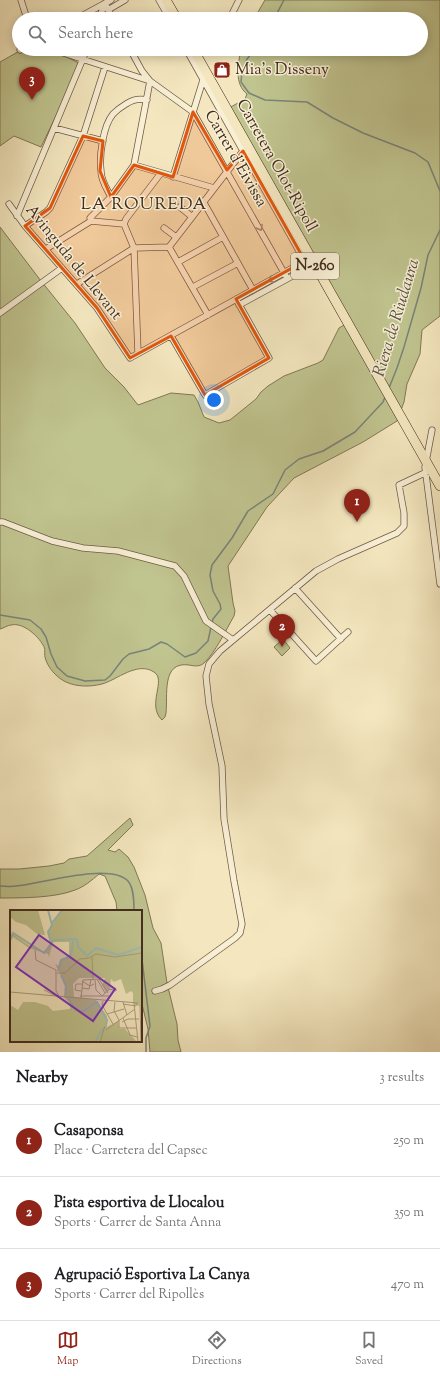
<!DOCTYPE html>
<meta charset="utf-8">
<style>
body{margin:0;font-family:"Sorts Mill Goudy",serif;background:#f2f2f2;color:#202124}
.you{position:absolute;left:214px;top:400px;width:14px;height:14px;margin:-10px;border:3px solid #fff;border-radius:50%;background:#1a73e8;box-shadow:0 0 0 6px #1a73e833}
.badge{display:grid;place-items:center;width:26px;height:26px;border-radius:50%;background:#8f2418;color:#fff;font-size:13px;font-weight:700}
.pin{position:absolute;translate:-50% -33px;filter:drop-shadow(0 1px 2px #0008)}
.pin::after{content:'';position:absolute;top:21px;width:14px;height:12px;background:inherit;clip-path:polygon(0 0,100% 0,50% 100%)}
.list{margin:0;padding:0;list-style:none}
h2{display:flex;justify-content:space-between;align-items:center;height:52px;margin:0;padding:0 16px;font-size:17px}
h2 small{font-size:13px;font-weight:400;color:#757577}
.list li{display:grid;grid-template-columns:26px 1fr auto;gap:12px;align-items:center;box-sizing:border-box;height:72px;padding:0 16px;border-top:1px solid #e0e0e0}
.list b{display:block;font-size:15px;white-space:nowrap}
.list p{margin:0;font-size:13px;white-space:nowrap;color:#757577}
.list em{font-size:13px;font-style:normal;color:#757577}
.icon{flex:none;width:22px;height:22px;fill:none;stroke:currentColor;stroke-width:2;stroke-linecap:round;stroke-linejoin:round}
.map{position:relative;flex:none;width:440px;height:1052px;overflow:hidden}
.search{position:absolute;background:#fff;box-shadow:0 2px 10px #0003;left:12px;right:12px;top:12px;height:44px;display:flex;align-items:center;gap:10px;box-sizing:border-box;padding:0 14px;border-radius:22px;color:#757577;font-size:15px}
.sheet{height:268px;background:#fff}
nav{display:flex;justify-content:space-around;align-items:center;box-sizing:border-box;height:56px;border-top:1px solid #e0e0e0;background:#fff;font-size:11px;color:#757577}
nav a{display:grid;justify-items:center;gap:2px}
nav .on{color:#8f2418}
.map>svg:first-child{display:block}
.green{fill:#c0c48f;stroke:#827856}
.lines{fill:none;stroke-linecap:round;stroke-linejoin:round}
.stream{stroke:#79847a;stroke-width:1.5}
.street-casing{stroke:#6f5b46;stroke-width:7}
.primary-casing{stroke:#432c1d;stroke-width:10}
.street{stroke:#f8efd5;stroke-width:5.5}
.primary{stroke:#f4e7bf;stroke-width:9}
.oneway{stroke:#9e8e79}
.marked{fill:#e0570d;fill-opacity:0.2;stroke:#e0570d;stroke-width:3;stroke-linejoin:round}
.labels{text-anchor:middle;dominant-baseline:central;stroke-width:3;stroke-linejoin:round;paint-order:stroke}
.shield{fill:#f8efd5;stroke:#796654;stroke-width:1}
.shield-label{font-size:15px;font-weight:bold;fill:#432c1d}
.poi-label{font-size:16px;fill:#432c1d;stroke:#f8efd5;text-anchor:start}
.street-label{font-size:16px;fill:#432c1d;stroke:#f8efd5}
.neighbourhood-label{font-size:17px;letter-spacing:1px;fill:#432c1d;stroke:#f8efd5}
.water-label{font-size:17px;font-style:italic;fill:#5a5144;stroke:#f8efd5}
.inset-river{fill:none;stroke:#9dbfb8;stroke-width:2}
.inset-road{fill:none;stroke:#ad9c7e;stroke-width:1}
.view{fill:#7b2cbf;fill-opacity:0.15;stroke:#7b2cbf;stroke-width:2}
.inset-edge{fill:none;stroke:#432c1d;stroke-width:2}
</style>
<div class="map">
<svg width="440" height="1052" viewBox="0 0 440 1052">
<rect width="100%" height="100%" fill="#f4e7bf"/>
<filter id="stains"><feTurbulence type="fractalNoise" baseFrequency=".005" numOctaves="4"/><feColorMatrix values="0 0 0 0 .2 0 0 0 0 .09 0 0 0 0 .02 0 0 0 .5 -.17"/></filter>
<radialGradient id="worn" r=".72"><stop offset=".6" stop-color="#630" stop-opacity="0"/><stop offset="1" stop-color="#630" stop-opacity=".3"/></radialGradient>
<path class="green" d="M 265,0 L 440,0 L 440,316 L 422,330 L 420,354 L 407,384 L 404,402 L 397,421 L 363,442 L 294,478 L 267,507 L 228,566 L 233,603 L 235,611 L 234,616 C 226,630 215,653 204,663 C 200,667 194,666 189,665 C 161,661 168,696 166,713 L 165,717 L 162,720 C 146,705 167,680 154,672 C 137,661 117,680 102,684 C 90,687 77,687 66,682 C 57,678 47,667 45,657 C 44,653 46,649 43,645 C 38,636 23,622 11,625 C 8,625 4,628 0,629 L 0,227 L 41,281 L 75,323 L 105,368 L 124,387 L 138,405 L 171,393 L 194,395 L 198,402 L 204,417 L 219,423 L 230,420 L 256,399 L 261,392 L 268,386 L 284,376 L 318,363 L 323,360 L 339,328 L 344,325 L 345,322 L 343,323 L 249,157 L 229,108 L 245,99 L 247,94 C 234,84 238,64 241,49 L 421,49 L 421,19 L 254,19 Z
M 23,49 L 50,49 L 81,64 L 41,147 L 14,136 L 0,146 L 0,62 Z
M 283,639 L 290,648 L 282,656 L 274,647 Z
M 130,818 L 133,825 L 108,850 L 115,852 L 119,849 L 128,857 L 134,867 L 145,895 L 153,928 L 161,943 L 167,983 L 177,1024 L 178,1040 L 181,1052 L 150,1052 L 148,1029 L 141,1000 L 141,911 L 117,911 L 116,902 L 105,876 L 99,874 C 92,880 84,887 75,890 C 55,898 22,898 0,898 L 0,869 L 19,869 L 49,866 L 64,863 L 69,859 L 87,856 Z"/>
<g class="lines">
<path class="stream" d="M 274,19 L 284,0
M 255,49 L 247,59 L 242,72 L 241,82 L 249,93 L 265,100 L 307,102 L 333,118 L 363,133 L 415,153 L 428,162 L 440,191
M 389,388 L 397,368 L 404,347 L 421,288 L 428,255 L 440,230
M 0,615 L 30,620 L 41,629 L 46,637 L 51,654 L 57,667 L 67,676 L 85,681 L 105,680 L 110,676 L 123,659 L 129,654 L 149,649 L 161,642 L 167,644 L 185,657 L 196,653 L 208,641 L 211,627
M 212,623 L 213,619 L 221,609 L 220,604 L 213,591 L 210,575 L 212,565 L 232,538 L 248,511 L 273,494 L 285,470 L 299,459 L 323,451 L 355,432 L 383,402 L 385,397
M 0,886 C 5,886 10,887 16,886 C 40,884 109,862 128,881 C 134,888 134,902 134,911
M 141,951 L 150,1026 L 146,1038 L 146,1052"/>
<g class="street-casing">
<path id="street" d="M 21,0 L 27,19
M 159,0 L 170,19
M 107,7 L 113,19
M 108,10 L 125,0
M 76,19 L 111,0
M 99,19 L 105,3
M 225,19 L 231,16 L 239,0
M 130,49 L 142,71 L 150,81 L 193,112 L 287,278
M 186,49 L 308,267
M 20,50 L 22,49
M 54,128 L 103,141
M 134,165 L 214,188
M 173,177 L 203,80
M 111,197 C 107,189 101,181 101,171 C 99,156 103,126 113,114 C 117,110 121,107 126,104 C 132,100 139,98 147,100
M 203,201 L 253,290
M 9,204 L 25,226 L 97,308 L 130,358 L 305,261
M 180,207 L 191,216
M 17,216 L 87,49
M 91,221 L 124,224 L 134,248 L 138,353
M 124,224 L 126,219 L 161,173
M 25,226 L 46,212 L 50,208 L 83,136 L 105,67
M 164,228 L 176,237
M 169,247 L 243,151
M 46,249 L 91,221 L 90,218 L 111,197 L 134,165 L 150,81 L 51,49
M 178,262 L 223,237
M 77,284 L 134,248 L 169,247 L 208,315
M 193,287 L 238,263
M 239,305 L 311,266
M 0,313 L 62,268
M 171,336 L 205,395 L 269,358 L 236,299
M 432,430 L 425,467 L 440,584
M 0,522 L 3,522 L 52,541 L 83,548 L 118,551 L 175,566 L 184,576 L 206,621 L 233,640
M 295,588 L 341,639
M 270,610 L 316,661 L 348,632
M 155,991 L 162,989 L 170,985 L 235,938 L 240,933 L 242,924 L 234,881 L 224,819 L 222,766 L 209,704 L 206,676 L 209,664 L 220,651 L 316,571 L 338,559 L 397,533 L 404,526 L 404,513 L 399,485 L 431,470"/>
</g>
<g class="primary-casing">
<path id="primary" d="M 166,0 L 177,19
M 193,49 L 440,486"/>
</g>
<use href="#street" class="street"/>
<use href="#primary" class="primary"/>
</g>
<defs><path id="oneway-chevron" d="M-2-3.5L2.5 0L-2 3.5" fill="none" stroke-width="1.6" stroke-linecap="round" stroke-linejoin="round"/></defs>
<g class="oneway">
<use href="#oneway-chevron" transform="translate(260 228) rotate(61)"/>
<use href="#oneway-chevron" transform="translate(271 280) rotate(151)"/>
</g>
<path class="marked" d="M 193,112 L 227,170 L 243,151 L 305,261 L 236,299 L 269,358 L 205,395 L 171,336 L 130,358 L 97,308 L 25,226 L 50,208 L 83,136 L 103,141 L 100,171 L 111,197 L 134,165 L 173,177 Z"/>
<defs>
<g id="shop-square" transform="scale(0.9)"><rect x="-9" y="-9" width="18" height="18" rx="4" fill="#8f2418" stroke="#f8efd5"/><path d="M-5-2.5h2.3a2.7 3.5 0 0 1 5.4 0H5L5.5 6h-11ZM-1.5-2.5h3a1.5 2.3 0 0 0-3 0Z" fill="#fff"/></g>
</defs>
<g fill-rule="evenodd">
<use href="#shop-square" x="222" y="70"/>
</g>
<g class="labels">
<rect class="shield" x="291" y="253" width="48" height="26" rx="3"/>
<g class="shield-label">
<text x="315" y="266">N-260</text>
</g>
<g class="poi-label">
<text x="235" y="70">Mia's Disseny</text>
</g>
<g class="street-label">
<text transform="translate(235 159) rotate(60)">Carrer d'Eivissa</text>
<text transform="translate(276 166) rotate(61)">Carretera Olot-Ripoll</text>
<text transform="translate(73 263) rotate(51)">Avinguda de Llevant</text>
</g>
<g class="neighbourhood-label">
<text x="144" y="205">LA ROUREDA</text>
</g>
<g class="water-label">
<text transform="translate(397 318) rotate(-73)">Riera de Riudaura</text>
</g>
</g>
<g transform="translate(10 910)">
<rect width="132" height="132" fill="#f4e7bf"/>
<path d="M 0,0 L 28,0 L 35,25 L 27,24 L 16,15 L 6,12 L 0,7 ZM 52,0 L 132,0 L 132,95 L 126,96 L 123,93 L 123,83 L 121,81 L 116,84 L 111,69 L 104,72 L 101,69 L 100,79 L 96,82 L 92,75 L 95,68 L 69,68 L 63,74 L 64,87 L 86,90 L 97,106 L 97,117 L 108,111 L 109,119 L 115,119 L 127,132 L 0,132 L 0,95 L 8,100 L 13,92 L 25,92 L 38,96 L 43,101 L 60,99 L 60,93 L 54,87 L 55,73 L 45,54 L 49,56 L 52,49 L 59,48 L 59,32 L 43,32 L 39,47 L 38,44 L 19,38 L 3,27 L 0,32 L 0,25 L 3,24 L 20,36 L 36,42 L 41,32 L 38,21 Z" fill="#c0c48f"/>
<path class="inset-river" d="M 38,0 L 42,15 L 38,22 L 41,33M 42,13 L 52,0M 0,30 L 3,23 L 34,43 L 44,30 L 66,29 L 69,38 L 77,46 L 86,38 L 108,45 L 132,37M 48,61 L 51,50 L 61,46 L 63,31M 51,65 L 56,76 L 56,85M 58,88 L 66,100 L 72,102 L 87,92 L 97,110 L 96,115M 85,132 L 94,117"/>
<path class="inset-road" d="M 25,40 L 26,50 L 46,60 L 46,81 L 49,86M 82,47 L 83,70M 47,63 L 55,63 L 70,49 L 79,48 L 86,44 L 105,47 L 132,43M 87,69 L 95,83M 89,69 L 98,83M 85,70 L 86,80 L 92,86 L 100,79 L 106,81 L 106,79M 72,71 L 80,76 L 84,74M 72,78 L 79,79 L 81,70M 34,80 L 52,89M 71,81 L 65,80 L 66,74 L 72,74M 0,82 L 128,93 L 126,95M 70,86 L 100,86M 71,88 L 73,70 L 90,69M 93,91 L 92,95 L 103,114M 105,92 L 104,101 L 109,110 L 109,118 L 126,118M 113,92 L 117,105M 124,93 L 128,132M 113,94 L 126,96M 130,95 L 131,132M 97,104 L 114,99M 113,108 L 120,125 L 127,127M 112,112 L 118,109 L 129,109M 96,120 L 125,99M 90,132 L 95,116"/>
<path class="view" d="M 29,25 L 105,79 L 83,111 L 6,57 Z"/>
<rect width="132" height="132" class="inset-edge"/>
</g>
<rect width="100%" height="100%" filter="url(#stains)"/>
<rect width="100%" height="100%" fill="url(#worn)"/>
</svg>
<div class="you"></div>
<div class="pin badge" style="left:357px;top:522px">1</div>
<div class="pin badge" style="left:282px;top:647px">2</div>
<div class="pin badge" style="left:32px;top:100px">3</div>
<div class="search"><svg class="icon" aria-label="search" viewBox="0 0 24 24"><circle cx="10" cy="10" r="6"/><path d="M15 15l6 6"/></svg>Search here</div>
</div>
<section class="sheet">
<h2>Nearby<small>3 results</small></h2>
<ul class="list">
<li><span class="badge">1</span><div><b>Casaponsa</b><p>Place · Carretera del Capsec</p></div><em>250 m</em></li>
<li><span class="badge">2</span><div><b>Pista esportiva de Llocalou</b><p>Sports · Carrer de Santa Anna</p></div><em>350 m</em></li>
<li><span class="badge">3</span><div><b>Agrupació Esportiva La Canya</b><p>Sports · Carrer del Ripollès</p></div><em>470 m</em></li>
</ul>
</section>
<nav>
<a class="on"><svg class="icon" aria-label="map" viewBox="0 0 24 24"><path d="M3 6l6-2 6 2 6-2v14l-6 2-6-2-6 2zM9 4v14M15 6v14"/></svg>Map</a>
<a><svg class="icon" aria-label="directions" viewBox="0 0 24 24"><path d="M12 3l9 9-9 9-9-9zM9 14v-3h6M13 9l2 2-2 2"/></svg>Directions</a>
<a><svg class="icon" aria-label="saved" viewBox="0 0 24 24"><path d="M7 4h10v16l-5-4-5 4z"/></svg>Saved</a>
</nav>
